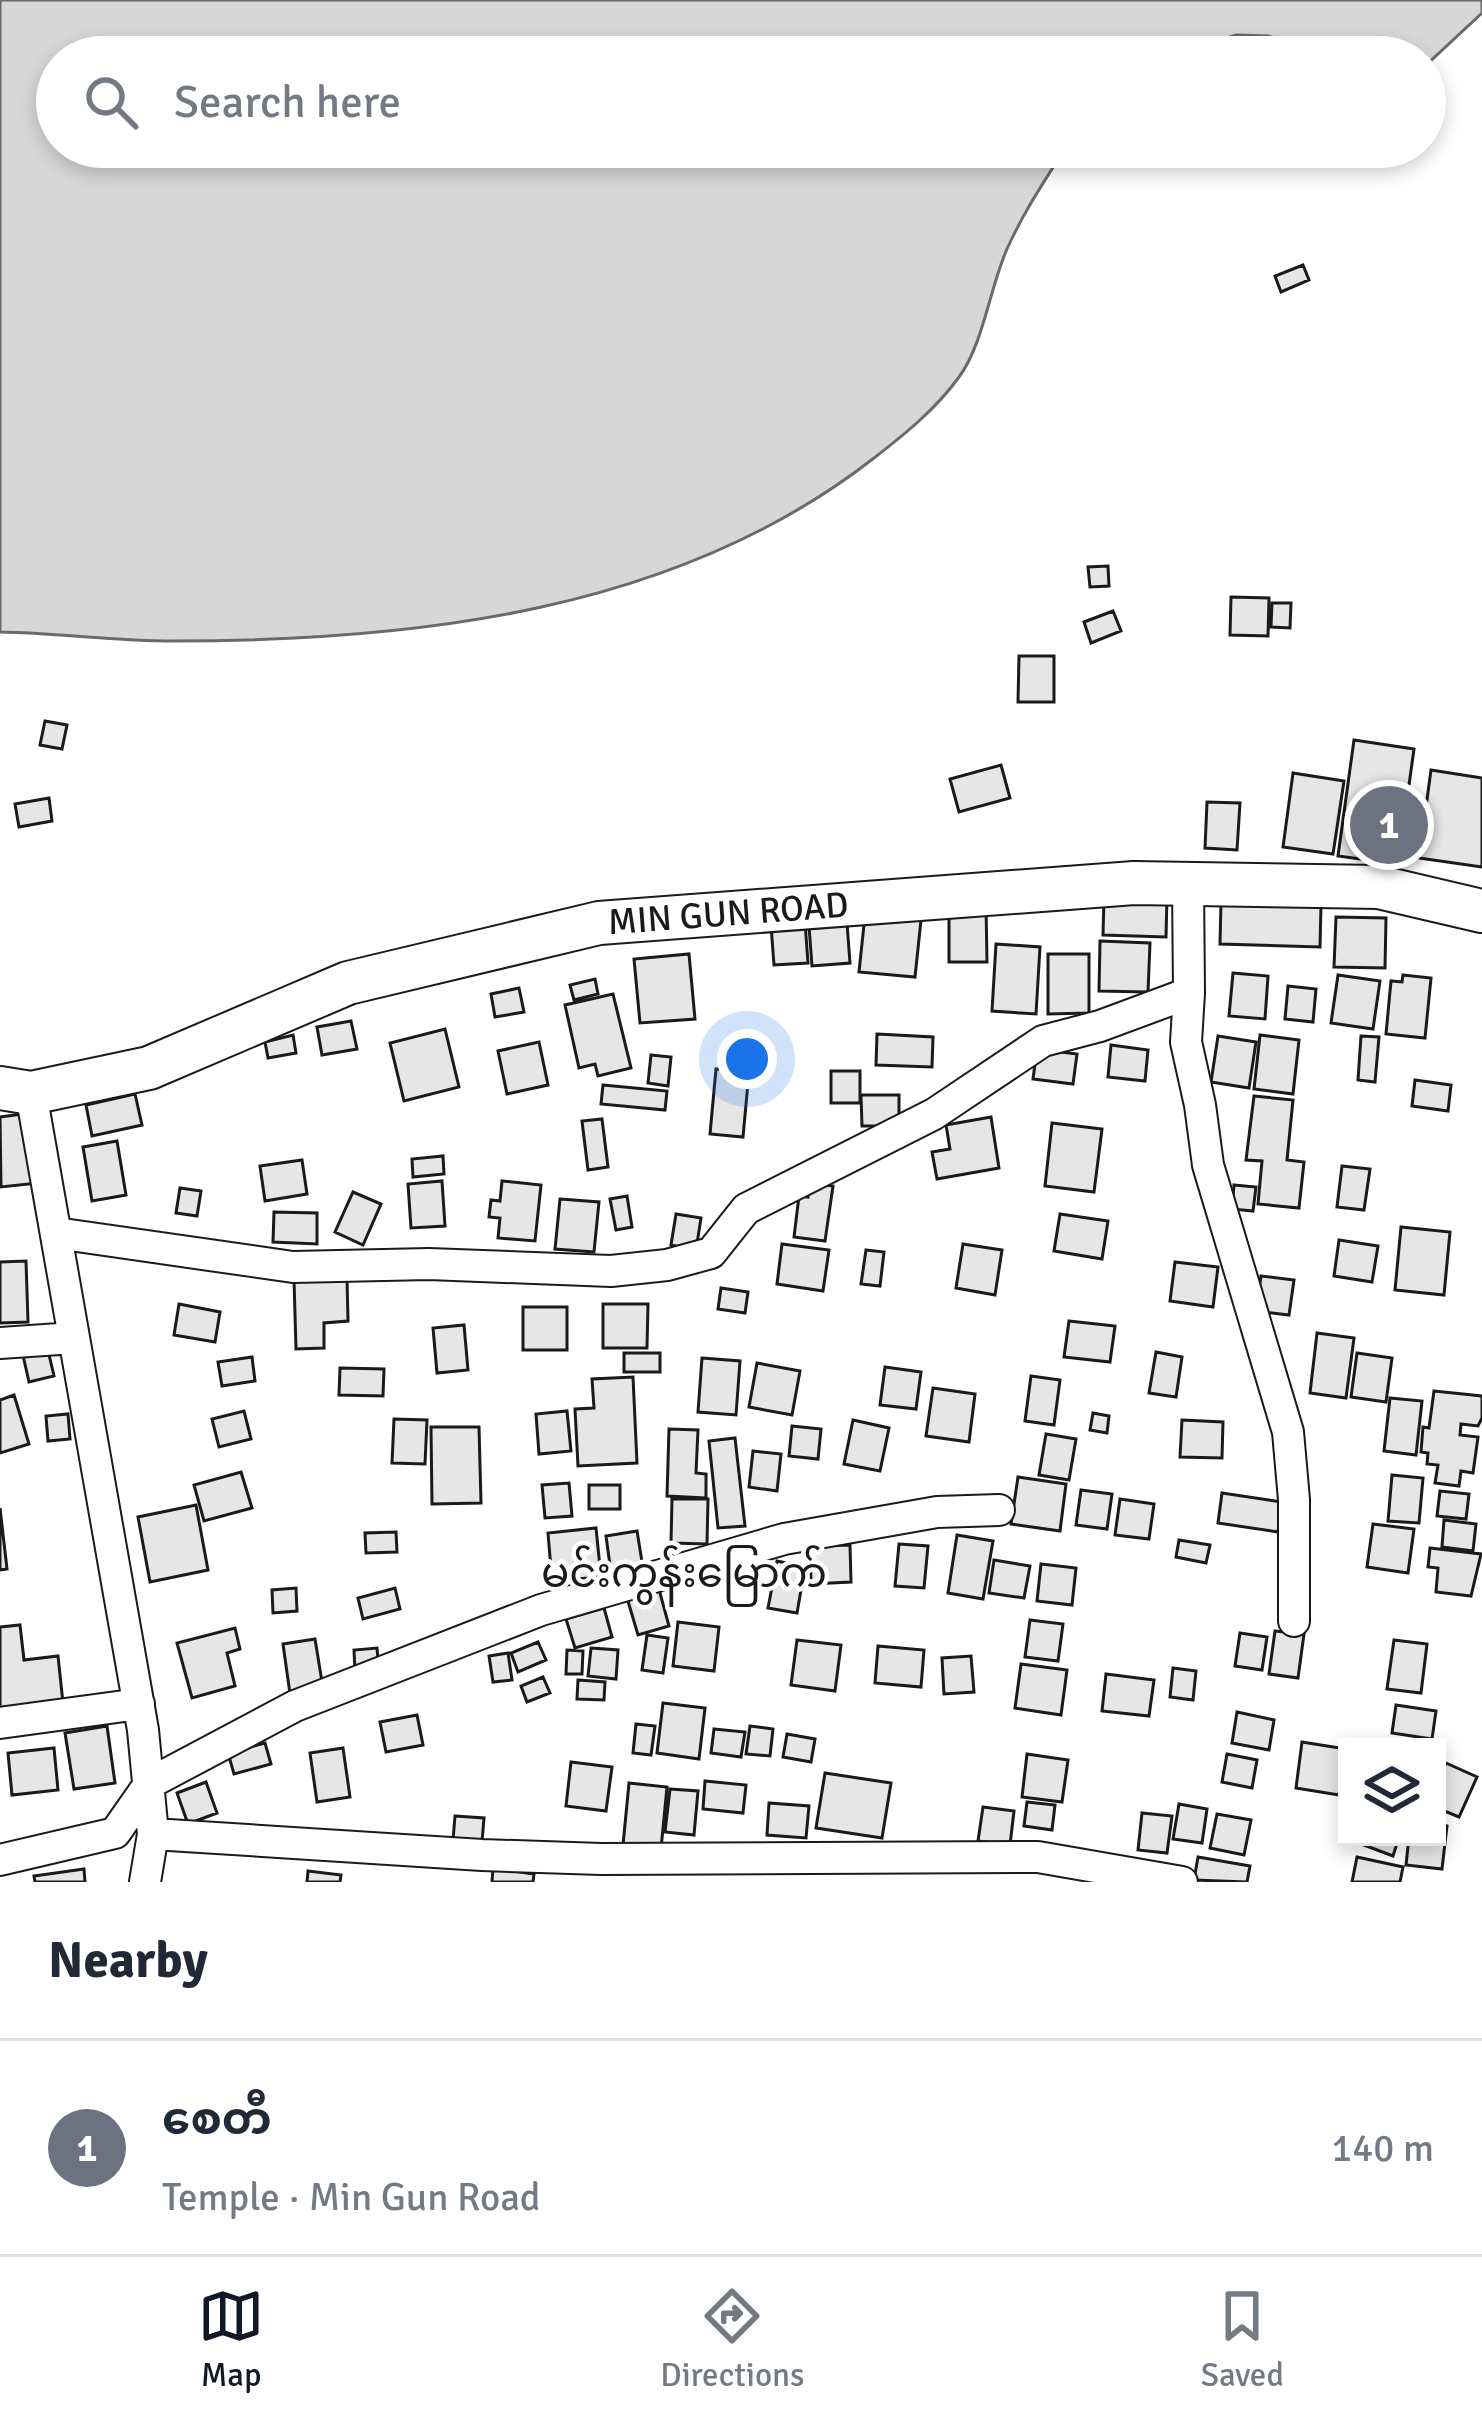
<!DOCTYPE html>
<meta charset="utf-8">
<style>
body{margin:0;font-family:Signika,"Noto Sans Myanmar",sans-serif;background:#f6f6f7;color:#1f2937}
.controls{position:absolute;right:36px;bottom:36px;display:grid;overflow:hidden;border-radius:0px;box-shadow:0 6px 18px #0003}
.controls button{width:108px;height:108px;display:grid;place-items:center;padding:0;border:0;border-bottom:3px solid #e0e1e3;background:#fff;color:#1f2937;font:60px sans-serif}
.you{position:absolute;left:747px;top:1059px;width:42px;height:42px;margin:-30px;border:9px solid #fff;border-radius:50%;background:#1a73e8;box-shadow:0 0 0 18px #1a73e833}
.badge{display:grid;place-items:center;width:78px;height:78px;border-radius:50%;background:#111827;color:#fff;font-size:39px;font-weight:700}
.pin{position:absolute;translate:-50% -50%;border:6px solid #fff;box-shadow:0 3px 12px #0006}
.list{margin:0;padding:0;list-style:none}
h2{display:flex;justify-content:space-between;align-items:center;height:156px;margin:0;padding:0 48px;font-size:51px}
h2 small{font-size:39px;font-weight:400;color:#747a83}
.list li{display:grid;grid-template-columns:78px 1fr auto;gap:36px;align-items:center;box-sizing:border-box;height:216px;padding:0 48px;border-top:3px solid #e0e1e3}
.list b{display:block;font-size:45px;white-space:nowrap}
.list p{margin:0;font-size:39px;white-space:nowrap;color:#747a83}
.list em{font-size:39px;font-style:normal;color:#747a83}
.icon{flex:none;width:66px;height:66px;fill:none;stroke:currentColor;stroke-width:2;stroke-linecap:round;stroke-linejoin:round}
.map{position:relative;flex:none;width:1482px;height:1882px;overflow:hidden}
.search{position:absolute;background:#fff;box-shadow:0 6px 18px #0003;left:36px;right:36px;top:36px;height:132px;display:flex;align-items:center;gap:30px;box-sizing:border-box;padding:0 42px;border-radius:66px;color:#747a83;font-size:45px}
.sheet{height:372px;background:#fff}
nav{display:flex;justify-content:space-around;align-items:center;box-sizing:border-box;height:168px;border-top:3px solid #e0e1e3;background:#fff;font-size:33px;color:#747a83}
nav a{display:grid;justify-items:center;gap:6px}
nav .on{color:#111827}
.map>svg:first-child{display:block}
.water{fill:#d7d7d7;stroke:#6a6a6a;stroke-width:3}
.building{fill:#e6e6e6;stroke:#1a1a1a;stroke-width:3}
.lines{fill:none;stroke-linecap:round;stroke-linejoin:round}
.street-casing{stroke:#1a1a1a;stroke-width:34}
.secondary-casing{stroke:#1a1a1a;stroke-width:46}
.street{stroke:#fff;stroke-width:30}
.secondary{stroke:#fff;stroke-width:42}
.labels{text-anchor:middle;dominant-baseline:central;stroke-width:9;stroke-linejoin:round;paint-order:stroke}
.street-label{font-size:36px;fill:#1a1a1a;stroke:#fff}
.quarter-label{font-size:42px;fill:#1a1a1a;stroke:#fff}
</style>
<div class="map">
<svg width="1482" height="1882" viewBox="0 0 1482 1882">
<rect width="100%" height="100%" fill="#fff"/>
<path class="water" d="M 0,0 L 1482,0 L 1482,13 L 1425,66 L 1425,57 L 1312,57 L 1292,44 L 1268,36 L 1236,35 L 1172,57 L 57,57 L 57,147 L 1066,147 C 1045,180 1023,213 1007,249 C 990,287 983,345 959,377 C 936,409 905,434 874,458 C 677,612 415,641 173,641 C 115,641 58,633 0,632 Z"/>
<path class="building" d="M 1303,265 L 1309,280 L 1281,292 L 1275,276 Z
M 1108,566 L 1109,586 L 1090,587 L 1088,567 Z
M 1231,597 L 1269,598 L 1268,636 L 1230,635 Z
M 1272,603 L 1291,603 L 1290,628 L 1271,627 Z
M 1113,611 L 1121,631 L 1091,643 L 1084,622 Z
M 1019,656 L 1054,656 L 1054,702 L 1018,702 Z
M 45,721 L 67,725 L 62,749 L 40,745 Z
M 1354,740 L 1414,749 L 1398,864 L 1338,856 Z
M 1001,765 L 1010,798 L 959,812 L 950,779 Z
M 1431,770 L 1482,778 L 1482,867 L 1419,858 Z
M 1293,773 L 1344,781 L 1333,854 L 1283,847 Z
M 49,798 L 52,821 L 19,827 L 15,804 Z
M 1207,802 L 1240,803 L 1237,850 L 1205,848 Z
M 1104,896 L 1167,897 L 1166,937 L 1103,935 Z
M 1221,902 L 1321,905 L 1320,947 L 1220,944 Z
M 949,905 L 986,905 L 987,962 L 949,962 Z
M 846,910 L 850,963 L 812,966 L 808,913 Z
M 865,915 L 921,920 L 915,977 L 859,972 Z
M 1336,917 L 1386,918 L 1385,968 L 1334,967 Z
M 805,922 L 808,963 L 774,965 L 771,925 Z
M 1100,941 L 1150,943 L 1148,992 L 1099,991 Z
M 996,944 L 1040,947 L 1036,1014 L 992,1011 Z
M 689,954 L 695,1019 L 640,1023 L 634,959 Z
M 1048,954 L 1089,954 L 1089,1013 L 1048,1014 Z
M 1233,973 L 1268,976 L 1265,1019 L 1229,1016 Z
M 1338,975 L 1380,981 L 1373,1029 L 1331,1023 Z
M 1403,975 L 1431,978 L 1425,1038 L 1386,1034 L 1391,981 L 1402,982 Z
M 595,979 L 598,994 L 574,1000 L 570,985 Z
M 1288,986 L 1316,989 L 1313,1022 L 1285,1019 Z
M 519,988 L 524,1012 L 495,1017 L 491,994 Z
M 613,994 L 631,1068 L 598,1076 L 595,1064 L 579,1068 L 565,1005 Z
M 351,1021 L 357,1049 L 322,1055 L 317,1027 Z
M 445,1029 L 459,1087 L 404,1101 L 390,1043 Z
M 877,1034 L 933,1037 L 932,1067 L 876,1065 Z
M 293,1035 L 296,1053 L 268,1058 L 265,1042 Z
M 1260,1035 L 1299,1040 L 1293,1094 L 1254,1089 Z
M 1218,1036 L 1256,1042 L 1249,1088 L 1211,1082 Z
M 1361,1036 L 1379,1037 L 1375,1082 L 1358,1080 Z
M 539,1042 L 548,1085 L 507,1094 L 498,1051 Z
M 1111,1045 L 1148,1050 L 1145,1081 L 1108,1077 Z
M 1037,1049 L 1077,1054 L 1073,1084 L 1033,1079 Z
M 651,1055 L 671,1057 L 668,1086 L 648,1083 Z
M 716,1069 L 749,1072 L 743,1137 L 710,1134 Z
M 831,1071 L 860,1071 L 860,1103 L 831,1103 Z
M 1415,1080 L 1451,1085 L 1448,1111 L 1412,1106 Z
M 603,1085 L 667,1091 L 665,1110 L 601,1104 Z
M 135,1094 L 142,1125 L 92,1136 L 86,1105 Z
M 861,1095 L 899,1095 L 899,1126 L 862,1126 Z
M 1254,1096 L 1293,1100 L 1287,1160 L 1304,1162 L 1299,1208 L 1258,1204 L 1262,1161 L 1246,1160 Z
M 30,1113 L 38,1183 L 1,1187 L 0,1117 Z
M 991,1117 L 999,1168 L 937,1179 L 932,1152 L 950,1149 L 946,1125 Z
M 602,1119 L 608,1167 L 588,1170 L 582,1121 Z
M 1052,1123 L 1102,1129 L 1094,1192 L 1045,1186 Z
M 117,1141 L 126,1195 L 92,1201 L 83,1147 Z
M 443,1156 L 444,1174 L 413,1177 L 412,1159 Z
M 302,1160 L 307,1194 L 265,1201 L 260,1166 Z
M 1342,1166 L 1370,1169 L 1364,1210 L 1337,1207 Z
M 442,1181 L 445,1226 L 411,1228 L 408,1184 Z
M 502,1181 L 541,1185 L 535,1241 L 498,1238 L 500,1218 L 489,1217 L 491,1200 L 500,1201 Z
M 809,1183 L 833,1186 L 825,1241 L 794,1237 L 799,1196 L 808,1197 Z
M 1234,1185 L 1256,1187 L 1253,1211 L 1232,1209 Z
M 180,1188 L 201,1191 L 197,1216 L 176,1213 Z
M 353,1192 L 381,1204 L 363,1245 L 335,1232 Z
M 627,1196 L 632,1227 L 616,1230 L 610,1199 Z
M 560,1199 L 599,1202 L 594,1252 L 555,1249 Z
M 274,1212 L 317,1213 L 317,1244 L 273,1242 Z
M 676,1214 L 701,1218 L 696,1250 L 671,1245 Z
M 1060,1214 L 1108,1221 L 1102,1259 L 1054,1251 Z
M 1401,1227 L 1450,1232 L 1444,1295 L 1395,1290 Z
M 1339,1240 L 1378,1246 L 1372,1282 L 1334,1276 Z
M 782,1244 L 829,1250 L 823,1291 L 777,1284 Z
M 963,1244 L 1002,1250 L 995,1295 L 956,1288 Z
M 866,1250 L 884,1252 L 880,1286 L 861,1284 Z
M 26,1261 L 28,1322 L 0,1323 L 0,1262 Z
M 1175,1262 L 1218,1267 L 1213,1307 L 1170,1301 Z
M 1261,1276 L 1294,1280 L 1289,1315 L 1256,1311 Z
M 347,1278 L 348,1321 L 324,1323 L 324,1348 L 296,1349 L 294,1280 Z
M 721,1288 L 748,1292 L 745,1313 L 718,1309 Z
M 179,1304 L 220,1312 L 215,1342 L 174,1335 Z
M 603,1304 L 648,1304 L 647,1348 L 603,1348 Z
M 523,1307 L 567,1307 L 567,1350 L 523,1350 Z
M 1069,1321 L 1115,1326 L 1110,1362 L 1064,1357 Z
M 464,1325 L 468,1370 L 437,1373 L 433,1328 Z
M 1317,1333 L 1354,1338 L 1346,1398 L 1310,1393 Z
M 47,1346 L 54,1376 L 29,1382 L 22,1351 Z
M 1156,1352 L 1182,1357 L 1176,1397 L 1149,1393 Z
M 624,1353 L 660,1353 L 660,1372 L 624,1372 Z
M 1357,1353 L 1392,1358 L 1386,1402 L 1351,1397 Z
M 252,1357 L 255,1381 L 222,1386 L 218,1362 Z
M 702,1358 L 740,1361 L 736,1415 L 698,1412 Z
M 757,1363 L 800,1371 L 792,1415 L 749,1407 Z
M 885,1367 L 921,1372 L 916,1409 L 880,1405 Z
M 340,1368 L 384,1369 L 383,1396 L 339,1395 Z
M 1031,1376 L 1060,1380 L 1054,1425 L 1025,1421 Z
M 633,1377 L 637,1463 L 578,1466 L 575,1409 L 594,1408 L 592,1379 Z
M 933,1388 L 975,1394 L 969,1442 L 926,1436 Z
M 1434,1391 L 1482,1396 L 1482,1418 L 1478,1426 L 1461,1424 L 1460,1435 L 1478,1437 L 1473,1473 L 1461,1471 L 1459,1486 L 1435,1483 L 1438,1465 L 1427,1464 L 1428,1453 L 1421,1452 L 1423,1427 L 1429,1428 Z
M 14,1395 L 29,1444 L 0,1453 L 0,1400 Z
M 1390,1398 L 1422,1401 L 1416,1455 L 1384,1451 Z
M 244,1411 L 251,1439 L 219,1447 L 212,1419 Z
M 567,1411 L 571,1451 L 539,1454 L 536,1414 Z
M 1093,1413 L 1109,1416 L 1107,1433 L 1090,1430 Z
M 68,1414 L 70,1439 L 48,1441 L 46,1416 Z
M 394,1419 L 427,1420 L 425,1464 L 392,1463 Z
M 853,1420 L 889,1428 L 880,1471 L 844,1464 Z
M 1182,1420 L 1223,1422 L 1222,1458 L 1180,1457 Z
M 792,1426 L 821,1429 L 818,1459 L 789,1456 Z
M 431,1427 L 479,1427 L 481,1503 L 432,1504 Z
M 669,1429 L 698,1430 L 696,1473 L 706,1474 L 706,1498 L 667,1496 Z
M 1046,1434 L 1076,1439 L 1069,1480 L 1039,1475 Z
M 735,1438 L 745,1526 L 718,1528 L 709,1441 Z
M 753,1451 L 781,1454 L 777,1491 L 749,1487 Z
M 241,1472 L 252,1508 L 204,1521 L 194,1485 Z
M 1392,1475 L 1423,1478 L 1419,1523 L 1388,1521 Z
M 1018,1477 L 1066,1484 L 1060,1531 L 1011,1524 Z
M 569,1483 L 572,1516 L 545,1518 L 542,1485 Z
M 589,1485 L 620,1485 L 620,1509 L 589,1509 Z
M 1081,1490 L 1112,1494 L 1107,1529 L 1076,1525 Z
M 1440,1491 L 1469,1494 L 1466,1519 L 1437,1516 Z
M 1222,1493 L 1282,1502 L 1278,1532 L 1218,1523 Z
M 672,1499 L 708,1499 L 707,1544 L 671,1543 Z
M 1120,1499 L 1154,1504 L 1149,1539 L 1115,1535 Z
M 196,1505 L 208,1570 L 150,1582 L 138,1517 Z
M 0,1508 L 7,1569 L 0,1570 Z
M 1444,1520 L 1476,1524 L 1473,1551 L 1442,1547 Z
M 1373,1524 L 1414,1529 L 1408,1573 L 1367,1567 Z
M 596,1528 L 601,1577 L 552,1581 L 548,1533 Z
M 637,1531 L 643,1568 L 611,1573 L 606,1536 Z
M 396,1532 L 397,1552 L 366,1553 L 365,1533 Z
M 957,1535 L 993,1541 L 983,1599 L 948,1593 Z
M 1179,1540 L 1210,1545 L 1206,1563 L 1176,1557 Z
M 899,1544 L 928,1546 L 924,1588 L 895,1586 Z
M 850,1545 L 851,1582 L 811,1584 L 810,1546 Z
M 1430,1548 L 1481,1554 L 1471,1596 L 1436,1592 L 1438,1568 L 1428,1567 Z
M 994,1560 L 1030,1566 L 1024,1598 L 989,1593 Z
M 777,1561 L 805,1567 L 797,1613 L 768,1608 Z
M 1041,1564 L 1076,1568 L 1072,1605 L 1037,1601 Z
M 657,1582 L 669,1626 L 638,1635 L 625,1591 Z
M 296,1588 L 297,1611 L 273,1613 L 272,1590 Z
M 395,1588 L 400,1609 L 363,1619 L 358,1598 Z
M 604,1608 L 612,1637 L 575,1648 L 566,1619 Z
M 1030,1620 L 1063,1624 L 1058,1661 L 1025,1657 Z
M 678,1622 L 719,1627 L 714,1671 L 673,1666 Z
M 20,1625 L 24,1660 L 58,1656 L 63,1703 L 0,1710 L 0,1627 Z
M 235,1628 L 240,1649 L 227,1653 L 235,1686 L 192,1698 L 177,1643 Z
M 1275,1631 L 1304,1634 L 1298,1678 L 1269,1674 Z
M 1240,1633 L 1267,1637 L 1262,1670 L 1235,1666 Z
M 647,1635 L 668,1638 L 663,1673 L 642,1670 Z
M 315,1639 L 323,1688 L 290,1694 L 283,1644 Z
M 797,1640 L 841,1645 L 835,1691 L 791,1685 Z
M 1394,1640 L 1427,1644 L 1421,1693 L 1387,1689 Z
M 538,1642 L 546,1660 L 518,1672 L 511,1653 Z
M 878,1646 L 924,1650 L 921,1687 L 875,1683 Z
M 377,1648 L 379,1670 L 355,1672 L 354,1650 Z
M 591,1648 L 618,1650 L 616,1679 L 588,1676 Z
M 567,1650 L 583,1651 L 582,1674 L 566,1674 Z
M 508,1653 L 512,1680 L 493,1682 L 489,1656 Z
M 971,1656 L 974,1692 L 944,1694 L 942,1658 Z
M 1021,1664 L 1067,1670 L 1061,1715 L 1015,1708 Z
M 1173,1668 L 1196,1671 L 1193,1700 L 1170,1697 Z
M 1106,1674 L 1154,1680 L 1149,1716 L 1102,1711 Z
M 543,1677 L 550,1693 L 527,1702 L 521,1686 Z
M 578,1680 L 605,1682 L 604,1700 L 577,1699 Z
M 663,1703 L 705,1708 L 699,1759 L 657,1753 Z
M 1396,1705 L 1436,1711 L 1432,1739 L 1392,1733 Z
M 1237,1712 L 1274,1720 L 1269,1750 L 1232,1743 Z
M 417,1715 L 423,1745 L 386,1752 L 380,1722 Z
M 636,1724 L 655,1726 L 651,1755 L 633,1753 Z
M 107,1726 L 115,1783 L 74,1789 L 65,1733 Z
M 750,1726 L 773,1729 L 770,1756 L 746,1754 Z
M 714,1729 L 745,1732 L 741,1757 L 711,1753 Z
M 787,1734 L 815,1739 L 811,1762 L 783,1757 Z
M 1302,1742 L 1346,1749 L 1339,1795 L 1296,1788 Z
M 265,1743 L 271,1764 L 234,1774 L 228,1753 Z
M 54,1748 L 58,1790 L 12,1795 L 8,1753 Z
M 343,1748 L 350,1797 L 317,1802 L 310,1753 Z
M 1027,1754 L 1068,1760 L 1062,1802 L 1022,1797 Z
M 1227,1754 L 1257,1760 L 1252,1788 L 1222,1782 Z
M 571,1762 L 612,1767 L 606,1811 L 566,1806 Z
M 1446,1763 L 1477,1777 L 1459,1817 L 1437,1808 L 1437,1783 Z
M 825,1773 L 891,1783 L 882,1838 L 816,1828 Z
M 705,1781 L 746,1785 L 743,1813 L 703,1809 Z
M 206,1782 L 217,1813 L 188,1824 L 177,1793 Z
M 629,1783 L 667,1787 L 661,1849 L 623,1845 Z
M 670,1789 L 698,1791 L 694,1835 L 665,1832 Z
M 1027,1802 L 1055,1805 L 1052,1830 L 1024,1826 Z
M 769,1803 L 809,1806 L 806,1838 L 767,1835 Z
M 1179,1804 L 1207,1809 L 1202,1843 L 1173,1839 Z
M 983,1807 L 1014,1811 L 1010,1845 L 978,1841 Z
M 1347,1812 L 1347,1837 L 1399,1837 L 1393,1856 L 1340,1836 Z
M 1142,1813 L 1172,1816 L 1167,1853 L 1138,1850 Z
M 1217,1814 L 1251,1820 L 1244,1855 L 1210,1848 Z
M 455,1816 L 484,1818 L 482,1842 L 453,1840 Z
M 1437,1824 L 1447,1826 L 1442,1869 L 1406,1865 L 1409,1837 L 1437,1837 Z
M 1198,1857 L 1250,1866 L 1247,1882 L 1194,1880 Z
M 1357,1857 L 1403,1867 L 1400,1882 L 1352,1882 Z
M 493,1868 L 534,1874 L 533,1882 L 492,1882 Z
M 84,1869 L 85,1882 L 35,1882 L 34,1876 Z
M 308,1871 L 341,1875 L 340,1882 L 307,1882 Z"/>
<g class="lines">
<g class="street-casing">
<path id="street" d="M 1189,993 L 1186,1042 L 1200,1105 L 1208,1165 L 1288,1432 L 1294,1500 L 1294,1621
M 31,1093 L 143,1730 L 153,1834 L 145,1882
M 56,1233 L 293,1267 L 429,1264 L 611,1271 L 667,1265 L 711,1253 L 746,1209 L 934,1114 L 1043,1041 L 1100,1026 L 1189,993 L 1188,883
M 0,1343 L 74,1338
M 0,1723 L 139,1704
M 153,1834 L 482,1855 L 601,1859 L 1038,1857 L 1182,1882
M 0,1860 L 115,1833 L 150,1783 L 295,1706 L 541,1610 L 784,1539 L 937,1512 L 999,1510"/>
</g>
<g class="secondary-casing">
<g id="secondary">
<path id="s1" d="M 0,1088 L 31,1093 L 149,1068 L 348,983 L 599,923 L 1134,883 L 1379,887 L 1482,911"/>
</g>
</g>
<use href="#street" class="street"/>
<use href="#secondary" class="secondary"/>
</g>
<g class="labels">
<g class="street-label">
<text stroke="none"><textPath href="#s1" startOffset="756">MIN GUN ROAD</textPath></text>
</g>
<g class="quarter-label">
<text x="684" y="1573">မင်းကွန်းမြောက်</text>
</g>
</g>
</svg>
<div class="controls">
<button><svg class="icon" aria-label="layers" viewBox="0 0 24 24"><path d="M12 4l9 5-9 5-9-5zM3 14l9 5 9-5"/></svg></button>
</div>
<div class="you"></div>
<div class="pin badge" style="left:1389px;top:825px;background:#6b7280">1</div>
<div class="search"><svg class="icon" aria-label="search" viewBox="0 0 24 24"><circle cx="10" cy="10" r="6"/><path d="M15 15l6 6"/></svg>Search here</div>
</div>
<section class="sheet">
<h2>Nearby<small></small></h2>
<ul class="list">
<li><span class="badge" style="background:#6b7280">1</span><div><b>စေတီ</b><p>Temple · Min Gun Road</p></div><em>140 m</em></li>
</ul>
</section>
<nav>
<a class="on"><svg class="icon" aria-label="map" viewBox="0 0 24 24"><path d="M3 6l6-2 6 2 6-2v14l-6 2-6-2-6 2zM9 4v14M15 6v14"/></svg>Map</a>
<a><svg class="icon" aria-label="directions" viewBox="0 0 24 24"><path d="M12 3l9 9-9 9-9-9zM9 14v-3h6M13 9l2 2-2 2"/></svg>Directions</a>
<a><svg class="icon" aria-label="saved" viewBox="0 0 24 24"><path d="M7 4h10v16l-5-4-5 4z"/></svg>Saved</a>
</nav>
